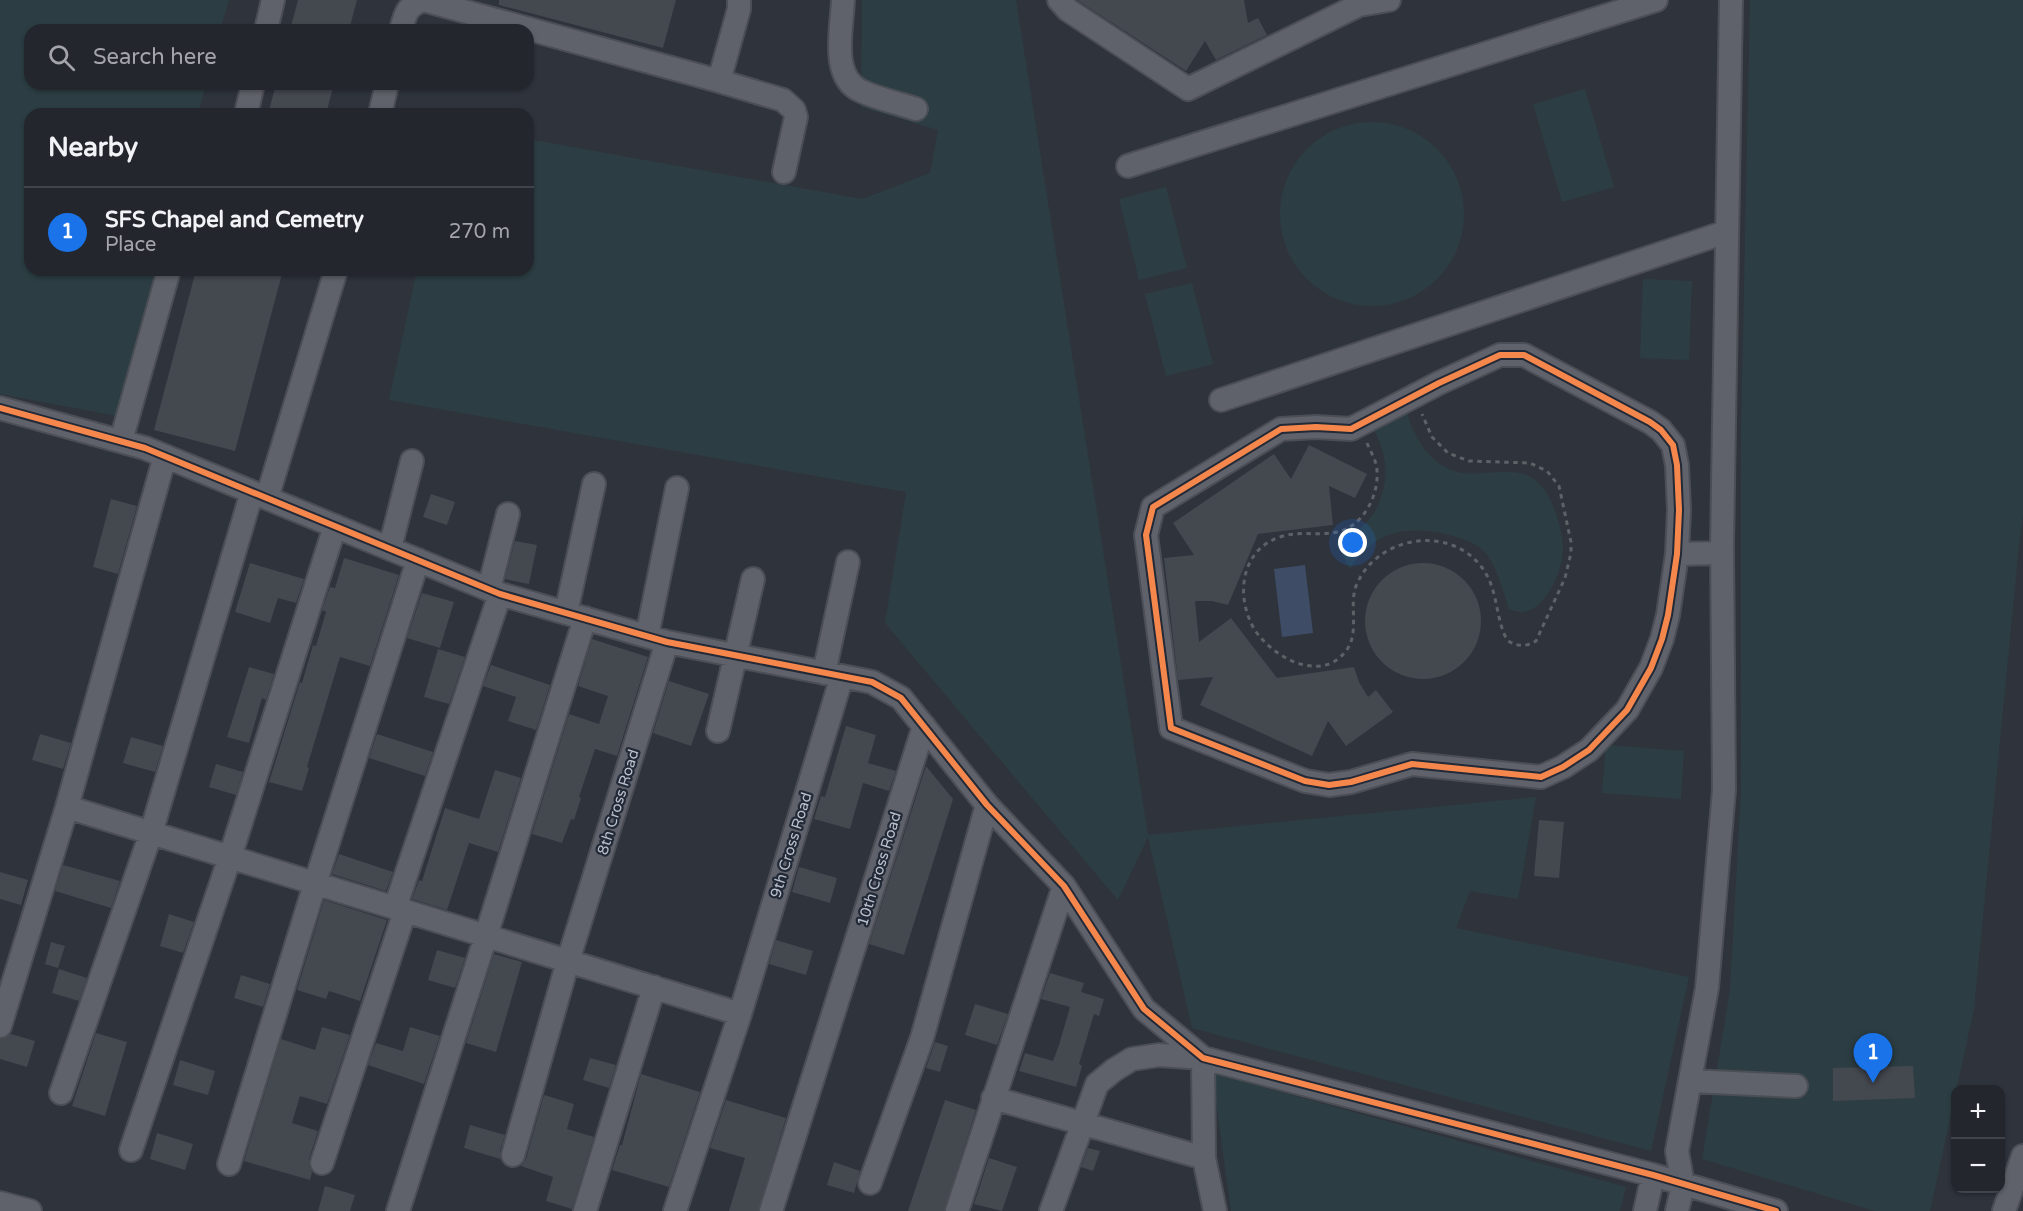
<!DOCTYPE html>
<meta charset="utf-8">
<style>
body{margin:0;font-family:"Varela Round",sans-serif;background:#2f3239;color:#f1f3f6}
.controls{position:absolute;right:18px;bottom:18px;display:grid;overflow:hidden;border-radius:12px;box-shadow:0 2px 4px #0004}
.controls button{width:54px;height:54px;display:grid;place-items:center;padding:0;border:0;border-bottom:2px solid #404349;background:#23262d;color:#f1f3f6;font:30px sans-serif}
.you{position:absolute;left:1353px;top:543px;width:21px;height:21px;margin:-15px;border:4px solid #fff;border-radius:50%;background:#1a73e8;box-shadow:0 0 0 9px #1a73e833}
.badge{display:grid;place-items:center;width:39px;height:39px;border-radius:50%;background:#1a73e8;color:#fff;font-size:20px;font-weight:700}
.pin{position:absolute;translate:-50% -50px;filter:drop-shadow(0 2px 3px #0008)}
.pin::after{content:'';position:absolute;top:32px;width:21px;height:18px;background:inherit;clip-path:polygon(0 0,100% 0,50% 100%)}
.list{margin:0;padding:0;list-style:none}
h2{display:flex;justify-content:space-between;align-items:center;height:78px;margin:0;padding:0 24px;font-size:26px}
h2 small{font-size:20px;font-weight:400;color:#a3a5aa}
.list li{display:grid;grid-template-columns:39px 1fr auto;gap:18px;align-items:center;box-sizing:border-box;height:90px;padding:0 24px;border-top:2px solid #404349}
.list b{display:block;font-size:22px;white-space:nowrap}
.list p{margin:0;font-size:20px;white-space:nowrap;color:#a3a5aa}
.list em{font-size:20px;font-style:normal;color:#a3a5aa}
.icon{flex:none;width:33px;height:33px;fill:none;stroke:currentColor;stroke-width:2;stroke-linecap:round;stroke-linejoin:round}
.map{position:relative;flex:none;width:2023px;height:1211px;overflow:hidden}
.search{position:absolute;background:#23262d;box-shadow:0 2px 4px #0004;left:24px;top:24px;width:510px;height:66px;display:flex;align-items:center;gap:15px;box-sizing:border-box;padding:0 21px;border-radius:18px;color:#a3a5aa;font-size:22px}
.panel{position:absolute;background:#23262d;box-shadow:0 2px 4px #0004;left:24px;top:108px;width:510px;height:168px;border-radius:18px}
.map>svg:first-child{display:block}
.green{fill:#2c3e43}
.water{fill:#3e4c66}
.building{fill:#44484f}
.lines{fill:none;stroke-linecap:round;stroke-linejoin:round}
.minor-casing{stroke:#4b4e55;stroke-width:26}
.path{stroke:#5d6267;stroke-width:3;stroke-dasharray:4.5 4.5;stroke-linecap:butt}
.minor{stroke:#5f626a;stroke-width:22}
.cycleway-casing{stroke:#222937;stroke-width:10}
.cycleway{stroke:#f5874c;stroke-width:6}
.labels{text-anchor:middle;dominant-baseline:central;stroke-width:4.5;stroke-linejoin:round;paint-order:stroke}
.street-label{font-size:15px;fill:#bac0cb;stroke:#222937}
</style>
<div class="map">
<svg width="2023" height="1211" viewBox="0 0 2023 1211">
<rect width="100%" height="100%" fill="#2f333c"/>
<path class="green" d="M 0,0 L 229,0 L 220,30 L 30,30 L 30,84 L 206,84 L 198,114 L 30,114 L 30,270 L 156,270 L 117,416 L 0,394 Z
M 862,0 L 1016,0 L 1148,835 L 1536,797 L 1518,899 L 1470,891 L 1456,928 L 1689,977 L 1651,1151 L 1192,1028 L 1148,837 L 1118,900 L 885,623 L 906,492 L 389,400 L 417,270 L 528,270 L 528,139 L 862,199 L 930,173 L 938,130 L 861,107 Z
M 1750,0 L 2023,0 L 2023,516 L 2019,545 L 1974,1009 L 1930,1211 L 1875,1211 L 1702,1159 L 1730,990 L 1741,791 L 1741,433 Z
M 1585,89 L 1614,187 L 1562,202 L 1533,104 Z
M1280 214a92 92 0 1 1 184 0a92 92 0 1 1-184 0Z
M 1166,187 L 1187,268 L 1139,280 L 1119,199 Z
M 1643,279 L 1692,281 L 1689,360 L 1640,358 Z
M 1192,283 L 1213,364 L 1166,376 L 1145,294 Z
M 1407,412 C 1414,439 1432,468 1462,473 C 1490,477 1522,461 1543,488 C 1554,502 1563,531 1563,548 C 1563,573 1541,625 1509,609 C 1503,591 1497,565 1483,550 C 1476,543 1460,538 1450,535 C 1408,525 1374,530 1350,569 L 1336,543 C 1383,526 1399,470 1373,429 Z
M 1606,745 L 1684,751 L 1681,799 L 1602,793 Z
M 1212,1073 L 1626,1187 L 1620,1211 L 1231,1211 Z"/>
<path class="water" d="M 1305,565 L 1313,633 L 1282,637 L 1274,569 Z"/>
<path class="building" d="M 298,0 L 357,0 L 349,30 L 290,30 Z
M 499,0 L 676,0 L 663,48 L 499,5 Z
M 1077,0 L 1244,0 L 1248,23 L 1258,18 L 1267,35 L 1216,60 L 1205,41 L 1186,71 Z
M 276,84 L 334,84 L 326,114 L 268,114 Z
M 196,270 L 283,270 L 235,451 L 154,430 Z
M 1309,445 L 1367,474 L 1355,498 L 1329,486 L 1333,525 L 1258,534 L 1228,605 L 1212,601 L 1195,601 L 1199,642 L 1231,618 L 1277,678 L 1354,667 L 1359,682 L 1368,697 L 1376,690 L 1393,712 L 1346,746 L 1328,721 L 1312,756 L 1200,705 L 1213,677 L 1178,680 L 1164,558 L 1194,555 L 1173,523 L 1274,454 L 1291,479 Z
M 431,494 L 455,502 L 447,525 L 423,517 Z
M 111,499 L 137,506 L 118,574 L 93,567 Z
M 515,541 L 537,545 L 529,584 L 505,579 Z
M 344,558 L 399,575 L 370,666 L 340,657 L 307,767 L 309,768 L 302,791 L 269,782 L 300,682 L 302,683 L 313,645 L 316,646 L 326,612 L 322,610 L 330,587 L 335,588 Z
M 250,563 L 304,579 L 296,603 L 278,598 L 270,623 L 235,612 Z
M1365 621a58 58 0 1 1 116 0a58 58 0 1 1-116 0Z
M 422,593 L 454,602 L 440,648 L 407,638 Z
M 592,639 L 648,657 L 617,756 L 595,749 L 579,797 L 581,798 L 574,820 L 571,819 L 562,843 L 532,834 L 569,714 L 599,724 L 608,696 L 578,686 Z
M 438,649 L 465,657 L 449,704 L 424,697 Z
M 491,665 L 550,685 L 536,730 L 508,721 L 516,697 L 483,686 Z
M 249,667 L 274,674 L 266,700 L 262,698 L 249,743 L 227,737 Z
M 669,681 L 709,694 L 691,746 L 653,733 Z
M 846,726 L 876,735 L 868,763 L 896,771 L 889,791 L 863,783 L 850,829 L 814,819 L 821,796 L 825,797 Z
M 40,734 L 71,743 L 63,769 L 32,760 Z
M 377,734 L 433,752 L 425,776 L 369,758 Z
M 131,737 L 163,746 L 155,772 L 123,763 Z
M 216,764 L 243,772 L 236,795 L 209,787 Z
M 926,766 L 953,799 L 904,955 L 869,944 Z
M 495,770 L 521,778 L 498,852 L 469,843 L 447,910 L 412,899 L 419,880 L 422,881 L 445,808 L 479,819 Z
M 1539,820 L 1564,822 L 1559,878 L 1534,876 Z
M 339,854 L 393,872 L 386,891 L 332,874 Z
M 63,865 L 120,881 L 111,908 L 55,891 Z
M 799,867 L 837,878 L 830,903 L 792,892 Z
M 0,872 L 28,880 L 21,905 L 0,899 Z
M 324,900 L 387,920 L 360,1001 L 329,991 L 326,999 L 297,990 Z
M 169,914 L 194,922 L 183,953 L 160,946 Z
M 776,940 L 813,951 L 806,975 L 769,964 Z
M 51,942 L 65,946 L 58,968 L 45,964 Z
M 437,950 L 465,958 L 455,988 L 428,980 Z
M 494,954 L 522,962 L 496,1052 L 466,1043 Z
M 59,969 L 87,978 L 79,1001 L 52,993 Z
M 1050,973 L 1084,983 L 1081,992 L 1104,999 L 1099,1016 L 1094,1014 L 1079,1064 L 1082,1066 L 1076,1087 L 1019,1071 L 1025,1053 L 1053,1061 L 1059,1045 L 1070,1007 L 1041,999 Z
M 241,975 L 270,984 L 263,1007 L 234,998 Z
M 975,1004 L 1008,1014 L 997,1045 L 965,1035 Z
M 322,1027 L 350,1035 L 327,1104 L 300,1096 L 292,1123 L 318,1131 L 309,1159 L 309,1166 L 312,1172 L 310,1180 L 244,1161 L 281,1039 L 315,1050 Z
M 410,1027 L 440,1036 L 424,1084 L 368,1065 L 376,1043 L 403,1051 Z
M 96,1033 L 127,1042 L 105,1116 L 72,1106 Z
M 11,1034 L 35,1041 L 27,1067 L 0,1059 L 0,1039 Z
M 935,1042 L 948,1046 L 940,1072 L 926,1068 Z
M 590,1058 L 616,1065 L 609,1088 L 583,1080 Z
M 180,1060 L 215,1071 L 208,1095 L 173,1085 Z
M 1913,1066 L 1915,1098 L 1833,1101 L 1833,1068 Z
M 641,1074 L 700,1092 L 669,1187 L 612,1170 L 620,1145 L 622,1145 Z
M 544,1095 L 574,1104 L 567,1129 L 594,1137 L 572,1209 L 546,1201 L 553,1177 L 521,1166 L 526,1159 Z
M 726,1100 L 786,1118 L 758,1211 L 729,1211 L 745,1158 L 710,1148 Z
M 945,1100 L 976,1110 L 944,1211 L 908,1211 Z
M 470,1125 L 505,1135 L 500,1151 L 500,1159 L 464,1148 Z
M 157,1133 L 193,1144 L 185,1170 L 150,1159 Z
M 1088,1148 L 1100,1151 L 1093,1171 L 1081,1167 Z
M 989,1158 L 1017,1167 L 1002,1211 L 974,1204 Z
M 834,1162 L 860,1171 L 854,1193 L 827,1185 Z
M 325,1186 L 355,1195 L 350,1211 L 318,1211 Z"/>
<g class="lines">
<g class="minor-casing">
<path id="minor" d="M 843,0 C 842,28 830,77 861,91 C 878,99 898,103 916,109
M 1059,0 L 1068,10 L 1188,89 L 1359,5 L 1389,0
M 266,30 L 273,0
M 401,30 C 405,14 407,6 423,0 L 719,81 L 739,9 L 739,0
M 719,81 L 783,100 L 794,110 L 796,117 L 784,172
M 246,114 L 253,84
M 380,114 L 387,84
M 1128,166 L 1656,0
M 1500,355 L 1524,355 L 1650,422 L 1661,430 L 1673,445 L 1677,465 L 1679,510 L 1677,554 L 1668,615 L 1662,639 L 1651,668 L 1627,710 L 1589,750 L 1563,767 L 1541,777 L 1412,764 L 1351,782 L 1329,785 L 1305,781 L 1171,728 L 1146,535 L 1153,507 L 1281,429 L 1316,427 L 1351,429 L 1439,383 Z
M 1221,400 L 1726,232
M 0,408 L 145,448 L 500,594 L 667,642 L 872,682 L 901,698 L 987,805 L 1064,886 L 1144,1009 L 1203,1058 L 1653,1175 L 1776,1211
M 121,441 L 169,270
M 267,498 L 336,270
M 390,548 L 412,461
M 1677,554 L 1722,553
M 489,589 L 508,514
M 566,613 L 594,484
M 647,636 L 677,488
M 824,673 L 848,562
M 718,731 L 753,579
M 67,807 L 740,1014
M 395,908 L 500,594
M 0,1026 L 67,807 L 165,456
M 1690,1081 L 1796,1086
M 61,1093 L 151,833 L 252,492
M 993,1098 L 1204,1158
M 131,1150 L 230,857 L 335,526
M 513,1155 L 568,961 L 667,642
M 322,1163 L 405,911
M 229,1164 L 315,884 L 418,560
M 870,1183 L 922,1038 L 987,805
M 0,1203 L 30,1211
M 398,1211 L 486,936 L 585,618
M 585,1211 L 654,987
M 675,1211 L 740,1014 L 842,676
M 771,1211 L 924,726
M 957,1211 L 1064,886
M 1051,1211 L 1097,1084 L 1114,1070 L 1132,1059 L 1159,1055 L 1203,1058 L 1204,1158 L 1215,1211
M 1645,1211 L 1653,1175
M 1677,1211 L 1683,1185 L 1677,1151 L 1707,988 L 1724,790 L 1722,545 L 1731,0
M 2004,1211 L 2023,1156"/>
</g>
<path class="path" d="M 1367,443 C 1370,450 1374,457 1376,464 C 1382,491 1364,527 1337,532 C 1319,536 1301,531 1283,536 C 1243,547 1235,591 1252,625 C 1268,656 1323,687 1348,648 C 1359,630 1349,605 1356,586 C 1376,537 1446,524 1480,565 C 1499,588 1494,615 1507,640 C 1517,647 1526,647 1536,641 L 1565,578 L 1571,553 L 1571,542 L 1559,486 L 1547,471 L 1530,463 L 1469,461 L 1448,453 L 1432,437 L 1422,414"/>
<use href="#minor" class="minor"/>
<g class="cycleway-casing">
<path id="cycleway" d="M 1500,355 L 1524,355 L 1650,422 L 1661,430 L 1673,445 L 1677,465 L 1679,510 L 1677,554 L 1668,615 L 1662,639 L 1651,668 L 1627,710 L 1589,750 L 1563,767 L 1541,777 L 1412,764 L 1351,782 L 1329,785 L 1305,781 L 1171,728 L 1146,535 L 1153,507 L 1281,429 L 1316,427 L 1351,429 L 1439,383 Z
M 0,408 L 145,448 L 500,594 L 667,642 L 872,682 L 901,698 L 987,805 L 1064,886 L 1144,1009 L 1203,1058 L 1653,1175 L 1776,1211"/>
</g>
<use href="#cycleway" class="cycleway"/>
</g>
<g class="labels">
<g class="street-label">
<text transform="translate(618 802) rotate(-73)">8th Cross Road</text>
<text transform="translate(791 845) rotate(-73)">9th Cross Road</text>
<text transform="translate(879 869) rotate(-73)">10th Cross Road</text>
</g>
</g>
</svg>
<div class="controls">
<button>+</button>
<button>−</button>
</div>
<div class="you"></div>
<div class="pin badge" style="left:1873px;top:1083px">1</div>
<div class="search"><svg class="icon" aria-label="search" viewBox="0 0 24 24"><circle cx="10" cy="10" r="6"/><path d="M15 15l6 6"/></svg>Search here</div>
<section class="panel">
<h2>Nearby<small></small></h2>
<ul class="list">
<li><span class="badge">1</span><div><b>SFS Chapel and Cemetry</b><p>Place</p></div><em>270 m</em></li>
</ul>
</section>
</div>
